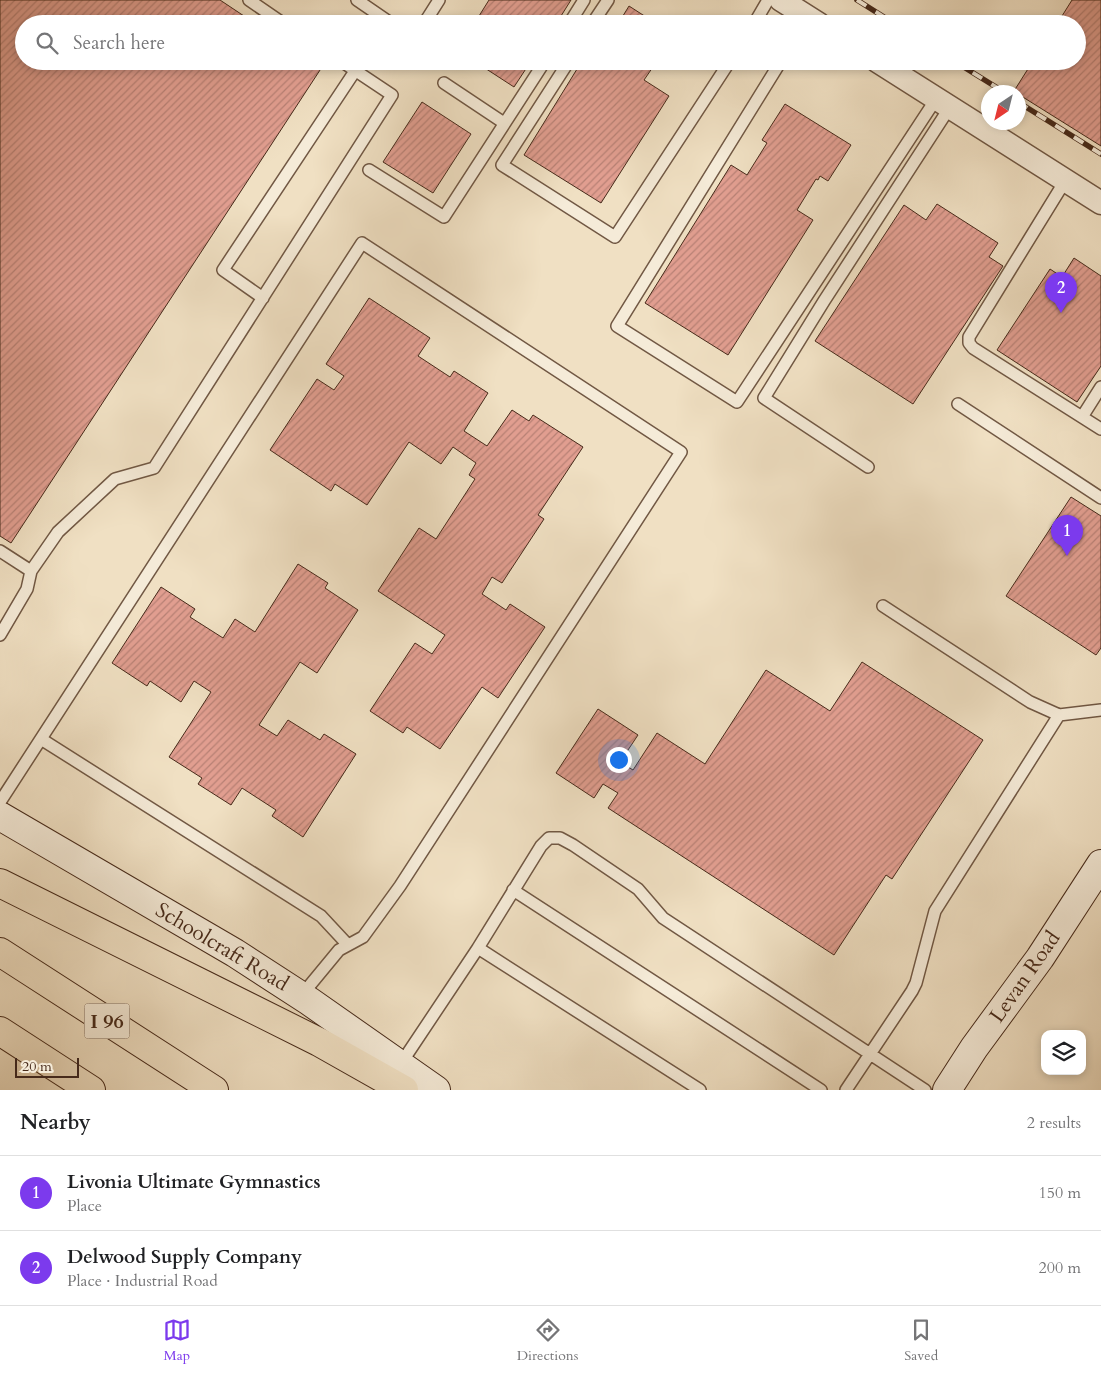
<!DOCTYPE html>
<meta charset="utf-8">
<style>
body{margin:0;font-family:Cardo,serif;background:#f2f2f2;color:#202124}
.controls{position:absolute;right:15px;bottom:15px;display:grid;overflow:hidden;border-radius:10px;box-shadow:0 2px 8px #0003}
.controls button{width:45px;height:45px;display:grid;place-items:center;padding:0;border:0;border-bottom:1px solid #e0e0e0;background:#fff;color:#202124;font:25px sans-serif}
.compass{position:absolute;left:981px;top:85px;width:45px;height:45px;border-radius:50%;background:#fff;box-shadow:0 2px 8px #0003;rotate:215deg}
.scale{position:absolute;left:15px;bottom:12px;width:64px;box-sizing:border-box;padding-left:5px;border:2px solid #472a1a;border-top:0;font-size:14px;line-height:18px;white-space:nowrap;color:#472a1a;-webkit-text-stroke:4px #f5ebd8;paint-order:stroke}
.you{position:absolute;left:618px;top:759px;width:18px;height:18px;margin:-12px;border:4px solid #fff;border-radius:50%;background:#1a73e8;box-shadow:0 0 0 8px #1a73e833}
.badge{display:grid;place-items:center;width:32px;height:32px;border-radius:50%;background:#7c3aed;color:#fff;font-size:16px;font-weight:700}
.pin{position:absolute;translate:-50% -41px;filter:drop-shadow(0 1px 2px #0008)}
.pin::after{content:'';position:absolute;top:26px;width:18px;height:15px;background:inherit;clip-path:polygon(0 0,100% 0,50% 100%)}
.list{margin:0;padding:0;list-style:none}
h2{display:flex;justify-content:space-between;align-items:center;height:65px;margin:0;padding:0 20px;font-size:21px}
h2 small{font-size:16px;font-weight:400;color:#757577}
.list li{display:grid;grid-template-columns:32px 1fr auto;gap:15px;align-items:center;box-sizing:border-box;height:75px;padding:0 20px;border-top:1px solid #e0e0e0}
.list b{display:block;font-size:19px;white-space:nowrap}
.list p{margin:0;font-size:16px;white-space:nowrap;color:#757577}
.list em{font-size:16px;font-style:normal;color:#757577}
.icon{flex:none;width:28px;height:28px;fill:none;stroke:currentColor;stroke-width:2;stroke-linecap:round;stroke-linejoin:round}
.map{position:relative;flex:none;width:1101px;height:1090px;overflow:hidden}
.search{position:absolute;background:#fff;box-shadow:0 2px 8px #0003;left:15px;right:15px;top:15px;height:55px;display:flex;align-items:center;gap:12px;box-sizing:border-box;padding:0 18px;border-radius:28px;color:#757577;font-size:19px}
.sheet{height:215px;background:#fff}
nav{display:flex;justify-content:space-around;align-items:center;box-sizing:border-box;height:70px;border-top:1px solid #e0e0e0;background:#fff;font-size:14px;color:#757577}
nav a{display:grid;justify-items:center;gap:2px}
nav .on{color:#7c3aed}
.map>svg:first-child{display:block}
.building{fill:url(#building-hatch);stroke:#472a1a}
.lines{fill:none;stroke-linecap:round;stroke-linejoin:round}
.lane-casing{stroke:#715844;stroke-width:14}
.street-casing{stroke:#715844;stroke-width:25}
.secondary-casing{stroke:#472a1a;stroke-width:30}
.highway-casing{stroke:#472a1a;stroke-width:30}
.lane{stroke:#f5ebd8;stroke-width:11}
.street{stroke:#f5ebd8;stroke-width:22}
.secondary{stroke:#f5ebd8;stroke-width:28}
.highway{stroke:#f0e0c3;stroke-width:28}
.rail-casing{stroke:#472a1a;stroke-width:5.5}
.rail{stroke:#f5ebd8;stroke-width:4;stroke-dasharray:11;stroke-linecap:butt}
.labels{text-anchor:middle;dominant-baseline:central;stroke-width:4;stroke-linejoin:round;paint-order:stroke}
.shield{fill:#f5ebd8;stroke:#7b6453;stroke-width:1}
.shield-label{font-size:20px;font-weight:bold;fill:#472a1a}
.street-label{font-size:21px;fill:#472a1a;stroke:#f5ebd8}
</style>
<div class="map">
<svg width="1101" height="1090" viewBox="0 0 1101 1090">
<defs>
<pattern id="building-hatch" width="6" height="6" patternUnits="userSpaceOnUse" patternTransform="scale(1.25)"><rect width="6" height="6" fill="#e19e90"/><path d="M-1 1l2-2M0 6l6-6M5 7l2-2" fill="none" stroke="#b88175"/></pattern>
</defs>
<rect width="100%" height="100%" fill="#f0e0c3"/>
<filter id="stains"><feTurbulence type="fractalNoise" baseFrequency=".004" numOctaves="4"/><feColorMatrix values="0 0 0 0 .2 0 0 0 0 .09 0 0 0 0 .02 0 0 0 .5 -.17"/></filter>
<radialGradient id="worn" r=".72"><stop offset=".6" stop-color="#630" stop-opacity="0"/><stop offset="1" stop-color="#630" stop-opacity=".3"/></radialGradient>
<path class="building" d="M 0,0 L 220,0 L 256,24 L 24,24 L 24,61 L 314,61 L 322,67 L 11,543 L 0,536 Z
M 489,0 L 571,0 L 556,24 L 474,24 Z
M 1072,0 L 1101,0 L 1101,146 L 1018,94 L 1018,92 L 1014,91 L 1033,61 L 1077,61 L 1077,24 L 1057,24 Z
M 629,6 L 657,24 L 618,24 Z
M 474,61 L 531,61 L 514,87 Z
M 582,61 L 612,61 L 617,64 L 619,61 L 668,61 L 663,69 L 655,64 L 644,80 L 669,96 L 601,203 L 524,155 Z
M 422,102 L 471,134 L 433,193 L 383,162 Z
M 785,104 L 851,145 L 828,181 L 820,176 L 818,180 L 816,179 L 797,210 L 813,220 L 728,355 L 645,303 L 731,165 L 747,175 L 767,143 L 762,140 Z
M 937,204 L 998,243 L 989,257 L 1003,266 L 913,404 L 815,341 L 904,205 L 926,220 Z
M 1074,258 L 1101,276 L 1101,366 L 1077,402 L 997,350 L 1050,269 L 1062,277 Z
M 369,298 L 430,338 L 418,356 L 450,377 L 454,371 L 488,393 L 464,431 L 487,446 L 512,410 L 529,421 L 533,415 L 583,447 L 538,515 L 544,519 L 502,583 L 492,577 L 482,594 L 506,610 L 510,604 L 545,627 L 498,698 L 482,687 L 440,749 L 407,727 L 403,733 L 370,711 L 415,643 L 432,654 L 445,635 L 378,591 L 419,528 L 436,539 L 475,479 L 469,475 L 476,463 L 453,447 L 441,464 L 409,442 L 367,505 L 335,484 L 331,491 L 270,450 L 317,379 L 334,390 L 344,376 L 326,364 Z
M 1071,497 L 1101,516 L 1101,648 L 1096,655 L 1006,596 Z
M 298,564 L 328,583 L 325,588 L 358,610 L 317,673 L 300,662 L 259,725 L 277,736 L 288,720 L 320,740 L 324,734 L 356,754 L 303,837 L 272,816 L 276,810 L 242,788 L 231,805 L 198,784 L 202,778 L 169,757 L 211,692 L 194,681 L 181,702 L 150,681 L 147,686 L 112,663 L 161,587 L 195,609 L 190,617 L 223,638 L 235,619 L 255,632 Z
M 862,662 L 983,740 L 892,879 L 886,875 L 834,955 L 608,808 L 618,793 L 603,784 L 594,798 L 556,773 L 598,709 L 638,735 L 620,762 L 633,770 L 657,733 L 705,764 L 766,670 L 830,711 Z"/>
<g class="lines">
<g class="lane-casing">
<path id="lane" d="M 249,0 L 284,24
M 357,0 L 392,24
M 422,24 L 427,19 L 439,0
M 569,24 L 584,0
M 592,24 L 608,0
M 754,24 L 768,0
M 569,61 L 502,165 L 615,237 L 730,61
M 781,61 L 617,326 L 737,402 L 936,99
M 444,83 L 504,123
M 369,170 L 444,217 L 545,61
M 1065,181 L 969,337 L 969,343 L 973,348 L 1101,429
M 263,298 L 223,270 L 355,71
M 958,404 L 1101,498
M 1082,417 L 1101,387
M 868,467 L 764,398 L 824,301 L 950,107
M 0,551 L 31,571 L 27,589 L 0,635
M 31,571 L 58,532 L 115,479 L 154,468 L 392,95 L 341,61
M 883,606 L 1030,702 L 1059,715 L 1101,710
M 41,739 L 321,916 L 348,945
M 0,802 L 362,243 L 681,452 L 400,886 L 363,937 L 339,950 L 301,996
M 513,890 L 821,1090
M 400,1065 L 478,948
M 700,1090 L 478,948 L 541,846 L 549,838 L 560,838 L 573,845 L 638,889 L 663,918 L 925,1090
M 846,1090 L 912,991 L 916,983 L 935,911 L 1059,715"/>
</g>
<g class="street-casing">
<path id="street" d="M 781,0 L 819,24
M 877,61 L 1101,203"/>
</g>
<g class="secondary-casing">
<path id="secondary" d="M 0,816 L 235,953 L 309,1001 L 436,1090
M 947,1090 L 974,1048 L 1040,958 L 1101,864"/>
</g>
<g class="highway-casing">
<path id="highway" d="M 0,883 L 319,1042 L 404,1090
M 0,952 L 214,1090
M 0,1031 L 91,1090"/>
</g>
<use href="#lane" class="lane"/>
<use href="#street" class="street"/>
<use href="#secondary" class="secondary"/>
<use href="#highway" class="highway"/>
<g class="rail-casing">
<path id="rail" d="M 857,0 L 895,24
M 954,61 L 1004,92
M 1018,102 L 1101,154"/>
</g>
<use href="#rail" class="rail"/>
</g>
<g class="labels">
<rect class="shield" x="84.5" y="1003.5" width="45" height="35" rx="4"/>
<g class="shield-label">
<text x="107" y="1021">I 96</text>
</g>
<g class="street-label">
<text transform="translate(222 947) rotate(31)">Schoolcraft Road</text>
<text transform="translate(1025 977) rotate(-55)">Levan Road</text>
</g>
</g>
<rect width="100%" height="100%" filter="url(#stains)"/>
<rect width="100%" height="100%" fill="url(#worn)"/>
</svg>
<div class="controls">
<button><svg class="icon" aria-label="layers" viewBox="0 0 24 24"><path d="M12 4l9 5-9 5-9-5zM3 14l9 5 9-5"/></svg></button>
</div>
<svg class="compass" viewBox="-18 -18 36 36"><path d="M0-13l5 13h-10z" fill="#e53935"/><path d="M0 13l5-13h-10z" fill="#757577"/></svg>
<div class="scale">20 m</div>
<div class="you"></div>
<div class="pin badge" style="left:1067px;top:556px">1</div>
<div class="pin badge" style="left:1061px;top:313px">2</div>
<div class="search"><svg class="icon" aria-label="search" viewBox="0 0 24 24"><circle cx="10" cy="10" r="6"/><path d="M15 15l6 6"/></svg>Search here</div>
</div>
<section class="sheet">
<h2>Nearby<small>2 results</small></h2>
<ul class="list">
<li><span class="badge">1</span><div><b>Livonia Ultimate Gymnastics</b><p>Place</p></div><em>150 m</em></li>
<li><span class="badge">2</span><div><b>Delwood Supply Company</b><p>Place · Industrial Road</p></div><em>200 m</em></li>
</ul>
</section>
<nav>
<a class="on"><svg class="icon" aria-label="map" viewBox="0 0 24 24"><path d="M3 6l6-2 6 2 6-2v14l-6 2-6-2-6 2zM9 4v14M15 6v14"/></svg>Map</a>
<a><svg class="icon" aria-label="directions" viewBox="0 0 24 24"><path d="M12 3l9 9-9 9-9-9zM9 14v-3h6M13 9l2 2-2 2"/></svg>Directions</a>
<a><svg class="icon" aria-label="saved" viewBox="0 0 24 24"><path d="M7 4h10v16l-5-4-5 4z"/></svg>Saved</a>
</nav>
